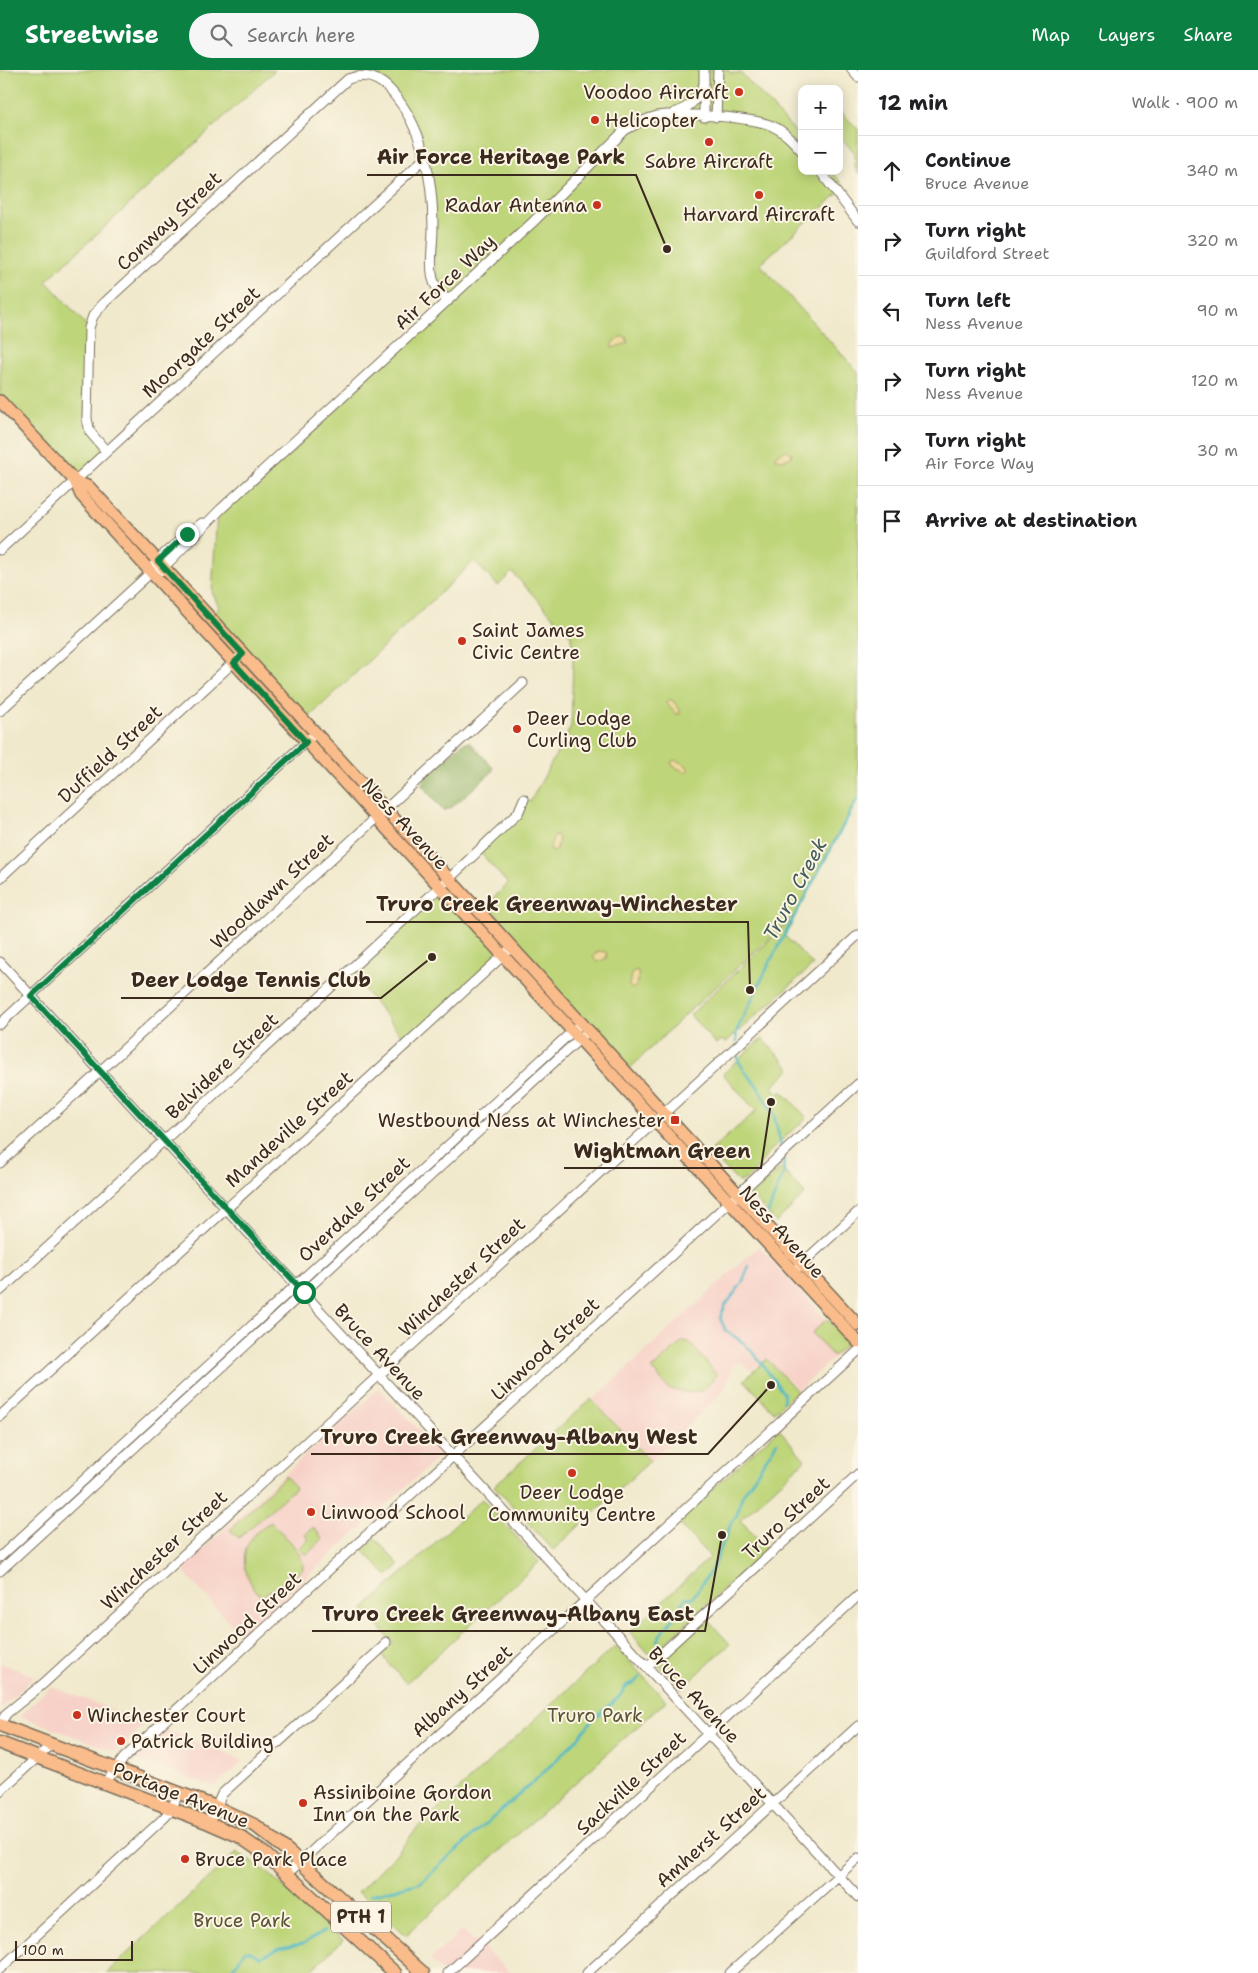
<!DOCTYPE html>
<meta charset="utf-8">
<style>
body{margin:0;font-family:"Shantell Sans",sans-serif;background:#f6f6f6;color:#202124}
.controls{position:absolute;right:15px;top:15px;display:grid;overflow:hidden;border-radius:10px;box-shadow:0 2px 12px #0003}
.controls button{width:45px;height:45px;display:grid;place-items:center;padding:0;border:0;border-bottom:1px solid #e0e0e0;background:#fff;color:#202124;font:25px sans-serif}
.scale{position:absolute;left:15px;bottom:12px;width:118px;box-sizing:border-box;padding-left:5px;border:2px solid #3b2a1e;border-top:0;font-size:14px;line-height:18px;white-space:nowrap;color:#3b2a1e;-webkit-text-stroke:4px #fcf5e5;paint-order:stroke}
.stop{position:absolute;width:15px;height:15px;margin:-11px;border:4px solid #0b8043;border-radius:50%;background:#fff}
.stop.end{background:#0b8043;border-color:#fff;box-shadow:0 1px 5px #0008}
.list{margin:0;padding:0;list-style:none}
h2{display:flex;justify-content:space-between;align-items:center;height:65px;margin:0;padding:0 20px;font-size:21px}
h2 small{font-size:16px;font-weight:400;color:#757577}
.list li{display:grid;grid-template-columns:32px 1fr auto;gap:15px;align-items:center;box-sizing:border-box;height:70px;padding:0 20px;border-top:1px solid #e0e0e0}
.list b{display:block;font-size:19px;white-space:nowrap}
.list p{margin:0;font-size:16px;white-space:nowrap;color:#757577}
.list em{font-size:16px;font-style:normal;color:#757577}
.icon{flex:none;width:28px;height:28px;fill:none;stroke:currentColor;stroke-width:2;stroke-linecap:round;stroke-linejoin:round}
.map{position:relative;flex:none;width:858px;height:1903px;overflow:hidden}
header{display:flex;align-items:center;gap:30px;box-sizing:border-box;height:70px;padding:0 25px;background:#0b8043;color:#fff}
header strong{font-size:24px}
nav{display:flex;gap:28px;margin-inline-start:auto;font-size:18px}
.search{width:350px;height:45px;background:#f6f6f6;display:flex;align-items:center;gap:12px;box-sizing:border-box;padding:0 18px;border-radius:28px;color:#757577;font-size:19px}
main{display:flex}
aside{flex:1;background:#fff}
.map>svg:first-child{display:block}
.built{fill:#f7d1c8}
.green{fill:#bed579;stroke:#7c804c}
.forest{fill:#96b669;stroke:#687044}
.sand{fill:#eeda9e;stroke:#94825e}
.lines{fill:none;stroke-linecap:round;stroke-linejoin:round}
.stream{stroke:#4bb8c5;stroke-width:2.5}
.minor-casing{stroke:#7a6d5b;stroke-width:11}
.major-casing{stroke:#7a6d5b;stroke-width:14}
.highway-casing{stroke:#7a6d5b;stroke-width:15}
.minor{stroke:#fff;stroke-width:9}
.major{stroke:#f9bc8a;stroke-width:11}
.highway{stroke:#f9bc8a;stroke-width:12}
.route{stroke:#0b8043;stroke-width:6}
.poi-dot{fill:#c8321e;stroke:#fcf5e5;stroke-width:2}
.labels{text-anchor:middle;dominant-baseline:central;stroke-width:4;stroke-linejoin:round;paint-order:stroke}
.shield{fill:#fcf5e5;stroke:#75675a;stroke-width:1}
.shield-label{font-size:18px;font-weight:bold;fill:#3b2a1e}
.poi-label{font-size:19px;fill:#3b2a1e;stroke:#fcf5e5;text-anchor:start}
.street-label{font-size:19px;fill:#3b2a1e;stroke:#fcf5e5}
.park-label{font-size:19px;fill:#5c5535;stroke:#fcf5e5}
.water-label{font-size:20px;font-style:italic;fill:#415c58;stroke:#fcf5e5}
.leader{fill:none;stroke:#3b2a1e;stroke-width:2}
.callout-dot{fill:#3b2a1e;stroke:#fcf5e5;stroke-width:2}
.callout-label{font-size:20px;text-anchor:middle;font-weight:bold;fill:#3b2a1e;stroke:#fcf5e5;stroke-width:4;stroke-linejoin:round;paint-order:stroke}
</style>
<header>
<strong>Streetwise</strong>
<div class="search"><svg class="icon" aria-label="search" viewBox="0 0 24 24"><circle cx="10" cy="10" r="6"/><path d="M15 15l6 6"/></svg>Search here</div>
<nav><a>Map</a><a>Layers</a><a>Share</a></nav>
</header>
<main>
<div class="map">
<svg width="858" height="1903" viewBox="0 0 858 1903">
<rect width="100%" height="100%" fill="#fcf5e5"/>
<filter id="ink" filterUnits="userSpaceOnUse"><feTurbulence type="fractalNoise" baseFrequency=".02" numOctaves="2"/><feDisplacementMap in="SourceGraphic" scale="10" xChannelSelector="R" yChannelSelector="G"/><feConvolveMatrix kernelMatrix="1 2 1 2 8 2 1 2 1" color-interpolation-filters="sRGB"/></filter>
<filter id="wash" filterUnits="userSpaceOnUse"><feTurbulence type="fractalNoise" baseFrequency=".0096" numOctaves="4" result="noise"/><feDisplacementMap in="SourceGraphic" scale="20" xChannelSelector="R" yChannelSelector="G"/><feGaussianBlur stdDeviation="1.12" result="paint"/><feColorMatrix in="noise" values="0 0 0 0 0 0 0 0 0 0 0 0 0 0 0 0 0 1.4 0 .05"/><feComposite in="paint" operator="in"/></filter>
<g filter="url(#wash)">
<rect width="100%" height="100%" fill="#f0e9cc"/>
<path class="built" d="M 759,1176 L 848,1274 L 798,1320 L 766,1288 L 751,1300 L 739,1292 L 733,1297 L 724,1320 L 651,1391 L 593,1330 Z
M 379,1318 L 442,1384 L 242,1566 L 181,1499 Z
M 0,1593 L 35,1606 L 0,1639 Z
M 51,1616 L 146,1653 L 116,1682 L 20,1646 Z
M 166,1660 L 244,1691 L 214,1717 L 135,1688 Z
M 462,1860 L 479,1874 L 511,1903 L 444,1903 L 430,1890 Z"/>
<path class="green" d="M 0,0 L 275,0 L 46,211 L 89,258 L 87,349 L 106,381 L 75,411 L 0,331 Z
M 372,0 L 729,0 L 730,3 L 741,3 L 802,69 L 802,101 L 831,101 L 845,117 L 760,194 L 858,302 L 858,728 L 797,843 L 684,946 L 626,1002 L 479,842 L 508,814 L 478,780 L 518,743 L 524,729 L 530,732 L 571,657 L 573,590 L 571,566 L 512,502 L 498,516 L 474,491 L 305,651 L 212,549 L 219,537 L 212,522 L 217,444 L 448,231 L 437,218 L 425,88 L 394,24 Z
M 839,40 L 858,59 L 858,104 L 855,98 L 855,83 L 839,66 Z
M 440,817 L 503,886 L 408,973 L 349,901 Z
M 789,852 L 792,855 L 784,865 L 813,895 L 725,973 L 722,970 L 716,974 L 690,945 Z
M 763,969 L 791,999 L 772,1017 L 778,1024 L 782,1021 L 807,1048 C 795,1059 776,1074 766,1086 C 759,1095 751,1110 738,1112 L 709,1082 L 756,1041 L 723,1004 L 754,975 Z
M 781,1098 L 805,1124 L 776,1152 L 751,1125 Z
M 827,1249 L 849,1272 L 833,1286 L 812,1263 Z
M 683,1271 L 689,1272 L 717,1305 L 704,1320 L 690,1323 L 669,1319 L 652,1299 Z
M 767,1289 L 797,1321 L 774,1342 L 744,1310 Z
M 591,1329 L 650,1391 L 553,1480 L 494,1416 Z
M 779,1359 L 805,1390 L 740,1450 L 767,1479 L 651,1586 L 630,1562 L 710,1487 L 677,1451 Z
M 285,1406 L 296,1417 L 239,1468 L 230,1460 Z
M 482,1429 L 539,1492 L 406,1613 L 381,1584 L 393,1573 L 364,1539 Z
M 271,1452 C 282,1464 305,1482 303,1499 L 292,1509 L 261,1526 C 236,1501 239,1469 271,1452 Z
M 313,1457 L 323,1469 L 306,1485 L 299,1478 L 309,1469 L 305,1465 Z
M 375,1468 L 399,1495 L 387,1506 L 363,1480 Z
M 706,1548 L 730,1574 L 681,1619 L 657,1593 Z
M 615,1576 L 666,1631 L 406,1865 L 358,1822 L 400,1780 L 416,1759 Z
M 237,1782 L 267,1802 L 343,1870 L 308,1903 L 306,1901 L 304,1903 L 106,1903 Z"/>
<path class="forest" d="M 470,672 L 493,698 L 492,702 L 451,738 L 443,741 L 422,715 L 428,704 L 463,673 Z"/>
<path class="sand" d="M 620,267 L 626,267 L 628,273 L 612,278 L 612,273 Z
M 787,380 L 792,383 L 791,387 L 784,390 L 776,389 L 775,385 Z
M 667,630 L 672,630 L 680,640 L 680,644 L 676,644 L 666,633 Z
M 675,690 L 686,695 L 689,700 L 685,702 L 673,696 L 671,693 Z
M 557,765 L 559,768 L 556,780 L 552,782 L 550,778 L 554,766 Z
M 599,881 L 606,882 L 607,886 L 605,889 L 597,892 L 594,889 L 594,885 Z
M 637,900 C 640,906 638,916 632,919 L 629,916 L 631,904 L 634,901 Z"/>
<g class="lines">
<path class="stream" d="M 737,972 L 736,962 L 771,890 L 858,728
M 737,980 L 738,990 L 746,1003 L 756,1014 L 774,1045 L 782,1080
M 768,1143 L 784,1102 L 783,1088
M 749,1196 L 742,1213 L 725,1236 L 720,1248 L 726,1261 L 744,1273 L 757,1287 L 784,1324 L 783,1331
M 657,1571 L 662,1562 L 681,1539 L 681,1534 L 686,1527 L 691,1528 L 693,1527 L 714,1496 L 732,1451 L 737,1445 L 742,1426 L 777,1372
M 370,1825 L 420,1813 L 543,1703 L 579,1667 L 593,1649 L 619,1627 L 627,1615 L 634,1613 L 640,1607
M 228,1903 L 238,1892 L 244,1881 L 249,1881 L 260,1887 L 280,1878 L 305,1873 L 324,1861"/>
</g>
</g>
<g filter="url(#ink)">
<g class="lines">
<g class="minor-casing">
<path id="minor" d="M 704,0 L 704,47
M 852,0 L 858,7
M 674,43 C 689,38 697,30 703,16
M 716,47 L 718,0
M 820,101 L 858,151
M 106,381 L 90,362 L 87,349 L 89,258 L 93,246 L 103,234 L 348,9 C 366,2 381,9 392,22 C 425,60 433,111 433,159 C 433,175 429,194 433,209 C 435,218 442,224 448,231
M 0,480 L 425,88
M 160,501 L 221,439 L 533,152 L 625,60 C 636,54 645,49 657,46 C 678,42 753,47 772,56 C 784,61 793,71 802,81
M 0,641 L 146,507 C 157,486 183,468 202,453
M 0,808 L 237,589
M 0,892 L 858,1827
M 0,954 L 310,668
M 0,1093 L 523,613
M 797,1198 L 858,1142
M 0,1221 L 453,805 L 518,743 L 524,729
M 0,1346 L 508,881
M 0,1487 L 576,958
M 0,1501 L 588,961
M 647,1597 L 858,1404
M 0,1653 L 7,1643 L 43,1614 L 858,865
M 104,1714 L 124,1688 L 858,1014
M 0,1721 L 51,1675
M 209,1753 L 222,1724 L 384,1576 L 386,1572
M 287,1804 L 858,1281
M 0,1899 L 164,1748 L 172,1739 L 178,1723
M 448,1903 L 858,1526
M 587,1903 L 858,1656
M 730,1903 L 858,1788"/>
</g>
<g class="major-casing">
<path id="major" d="M 0,331 L 75,411 L 81,425 L 149,500 L 858,1272
M 75,411 L 89,417 L 170,504 L 858,1255"/>
</g>
<g class="highway-casing">
<path id="highway" d="M 0,1655 L 216,1737 L 256,1756 L 289,1782 L 423,1903
M 0,1673 L 209,1753 L 239,1766 L 265,1784 L 395,1903"/>
</g>
<use href="#minor" class="minor"/>
<use href="#major" class="major"/>
<use href="#highway" class="highway"/>
</g>
</g>
<g class="lines" filter="url(#ink)">
<path class="route" d="M 187,464 L 158,491 L 243,584 L 234,593 L 306,672 L 31,926 L 304,1222"/>
</g>
<g class="poi-dot">
<circle cx="739" cy="22" r="5"/>
<circle cx="595" cy="50" r="5"/>
<circle cx="709" cy="72" r="5"/>
<circle cx="759" cy="125" r="5"/>
<circle cx="597" cy="135" r="5"/>
<circle cx="462" cy="571" r="5"/>
<circle cx="517" cy="659" r="5"/>
<rect x="670" y="1045" width="10" height="10" rx="2.5"/>
<circle cx="572" cy="1403" r="5"/>
<circle cx="311" cy="1442" r="5"/>
<circle cx="77" cy="1645" r="5"/>
<circle cx="121" cy="1671" r="5"/>
<circle cx="303" cy="1733" r="5"/>
<circle cx="185" cy="1789" r="5"/>
</g>
<g class="labels">
<rect class="shield" x="331" y="1831.5" width="60" height="31" rx="4"/>
<g class="shield-label">
<text x="361" y="1847">PTH 1</text>
</g>
<g class="poi-label">
<text x="729" y="22" text-anchor="end">Voodoo Aircraft</text>
<text x="605" y="50">Helicopter</text>
<text x="709" y="91" text-anchor="middle">Sabre Aircraft</text>
<text x="587" y="135" text-anchor="end">Radar Antenna</text>
<text x="759" y="144" text-anchor="middle">Harvard Aircraft</text>
<text x="472" y="560">Saint James<tspan x="472" dy="22">Civic Centre</tspan></text>
<text x="527" y="648">Deer Lodge<tspan x="527" dy="22">Curling Club</tspan></text>
<text x="665" y="1050" text-anchor="end">Westbound Ness at Winchester</text>
<text x="572" y="1422" text-anchor="middle">Deer Lodge<tspan x="572" dy="22">Community Centre</tspan></text>
<text x="321" y="1442">Linwood School</text>
<text x="87" y="1645">Winchester Court</text>
<text x="131" y="1671">Patrick Building</text>
<text x="313" y="1722">Assiniboine Gordon<tspan x="313" dy="22">Inn on the Park</tspan></text>
<text x="195" y="1789">Bruce Park Place</text>
</g>
<g class="street-label">
<text transform="translate(169 151) rotate(-43)">Conway Street</text>
<text transform="translate(445 212) rotate(-43)">Air Force Way</text>
<text transform="translate(201 272) rotate(-43)">Moorgate Street</text>
<text transform="translate(110 684) rotate(-43)">Duffield Street</text>
<text transform="translate(405 754) rotate(47)">Ness Avenue</text>
<text transform="translate(272 821) rotate(-43)">Woodlawn Street</text>
<text transform="translate(222 996) rotate(-43)">Belvidere Street</text>
<text transform="translate(289 1059) rotate(-42)">Mandeville Street</text>
<text transform="translate(354 1139) rotate(-43)">Overdale Street</text>
<text transform="translate(782 1162) rotate(48)">Ness Avenue</text>
<text transform="translate(462 1207) rotate(-43)">Winchester Street</text>
<text transform="translate(545 1279) rotate(-43)">Linwood Street</text>
<text transform="translate(380 1282) rotate(47)">Bruce Avenue</text>
<text transform="translate(786 1448) rotate(-43)">Truro Street</text>
<text transform="translate(164 1480) rotate(-43)">Winchester Street</text>
<text transform="translate(247 1553) rotate(-43)">Linwood Street</text>
<text transform="translate(462 1621) rotate(-42)">Albany Street</text>
<text transform="translate(694 1625) rotate(47)">Bruce Avenue</text>
<text transform="translate(631 1713) rotate(-43)">Sackville Street</text>
<text transform="translate(181 1725) rotate(22)">Portage Avenue</text>
<text transform="translate(711 1767) rotate(-42)">Amherst Street</text>
</g>
<g class="park-label">
<text x="595" y="1645">Truro Park</text>
<text x="242" y="1850">Bruce Park</text>
</g>
<g class="water-label">
<text transform="translate(795 819) rotate(-62)">Truro Creek</text>
</g>
</g>
<path class="leader" d="M667 179L636 105H367M750 920L748 852H366M432 887L381 928H121M771 1032L761 1098H564M771 1315L708 1384H311M722 1465L705 1561H312"/>
<g class="callout-dot">
<circle cx="667" cy="179" r="5"/>
<circle cx="750" cy="920" r="5"/>
<circle cx="432" cy="887" r="5"/>
<circle cx="771" cy="1032" r="5"/>
<circle cx="771" cy="1315" r="5"/>
<circle cx="722" cy="1465" r="5"/>
</g>
<g class="callout-label">
<text x="501" y="94">Air Force Heritage Park</text>
<text x="557" y="841">Truro Creek Greenway-Winchester</text>
<text x="251" y="917">Deer Lodge Tennis Club</text>
<text x="662" y="1088">Wightman Green</text>
<text x="509" y="1374">Truro Creek Greenway-Albany West</text>
<text x="508" y="1551">Truro Creek Greenway-Albany East</text>
</g>
</svg>
<div class="controls">
<button>+</button>
<button>−</button>
</div>
<div class="scale">100 m</div>
<div class="stop" style="left:304px;top:1222px"></div>
<div class="stop end" style="left:187px;top:464px"></div>
</div>
<aside>
<h2>12 min<small>Walk · 900 m</small></h2>
<ul class="list">
<li><svg class="icon" aria-label="ahead" viewBox="0 0 24 24"><path d="M12 20V5M6 11l6-6 6 6"/></svg><div><b>Continue</b><p>Bruce Avenue</p></div><em>340 m</em></li>
<li><svg class="icon" aria-label="right" viewBox="0 0 24 24"><path d="M7 20v-9h11M14 6l5 5-5 5"/></svg><div><b>Turn right</b><p>Guildford Street</p></div><em>320 m</em></li>
<li><svg class="icon" aria-label="left" viewBox="0 0 24 24"><path d="M17 20v-9H6M10 6l-5 5 5 5"/></svg><div><b>Turn left</b><p>Ness Avenue</p></div><em>90 m</em></li>
<li><svg class="icon" aria-label="right" viewBox="0 0 24 24"><path d="M7 20v-9h11M14 6l5 5-5 5"/></svg><div><b>Turn right</b><p>Ness Avenue</p></div><em>120 m</em></li>
<li><svg class="icon" aria-label="right" viewBox="0 0 24 24"><path d="M7 20v-9h11M14 6l5 5-5 5"/></svg><div><b>Turn right</b><p>Air Force Way</p></div><em>30 m</em></li>
<li><svg class="icon" aria-label="arrive" viewBox="0 0 24 24"><path d="M6 21V4h12l-3 4 3 4H6"/></svg><div><b>Arrive at destination</b></div></li>
</ul>
</aside>
</main>
